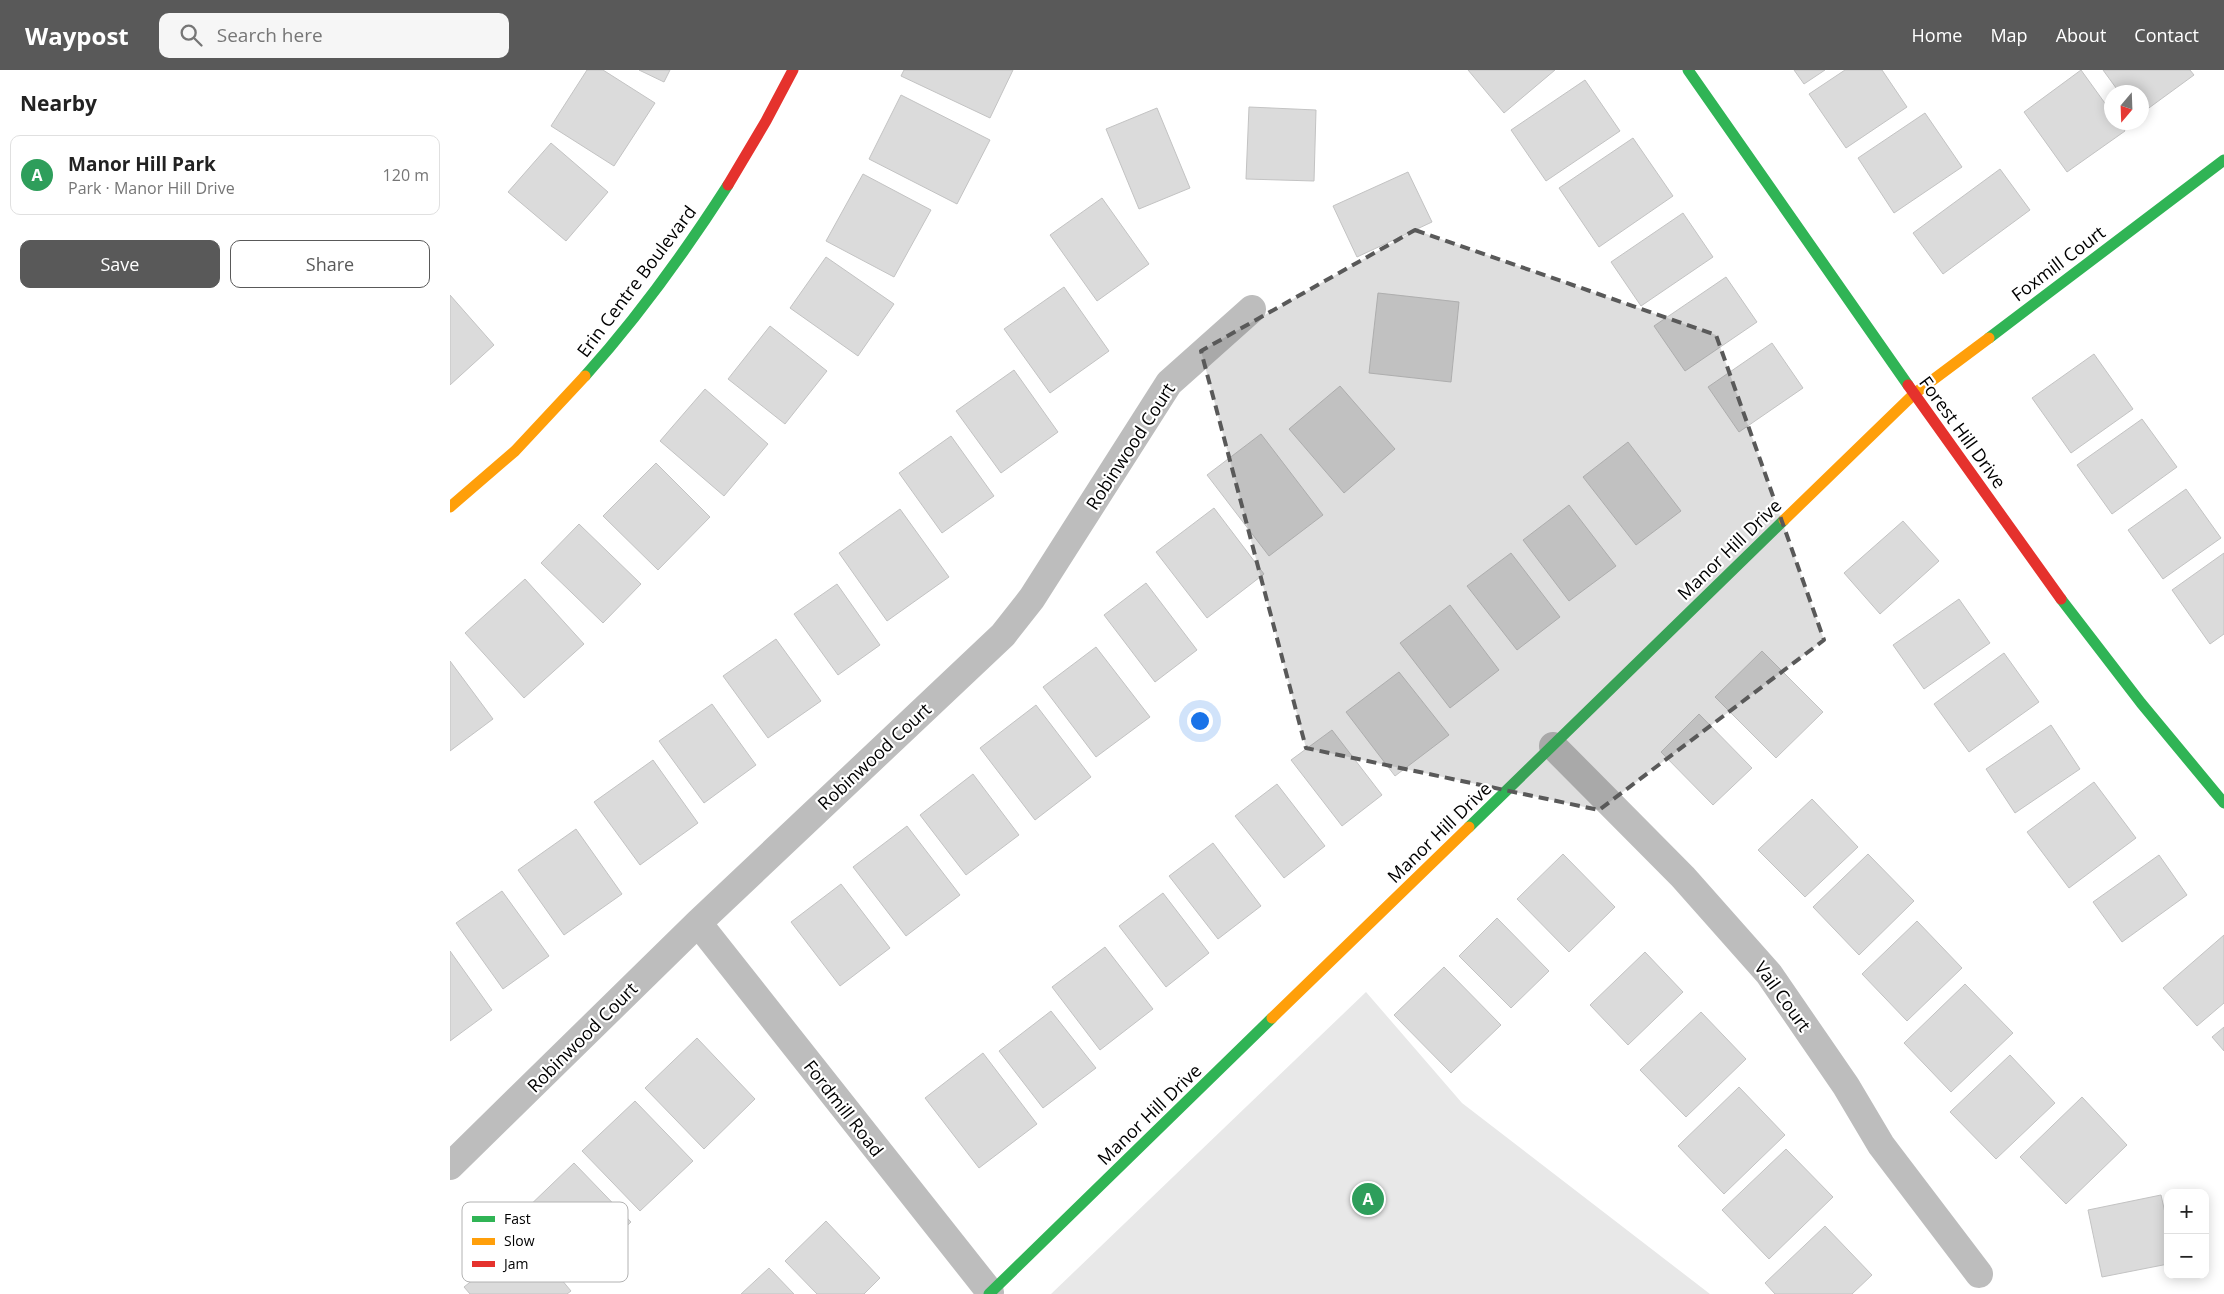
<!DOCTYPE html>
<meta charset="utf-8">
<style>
body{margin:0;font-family:"Open Sans",sans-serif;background:#f6f6f6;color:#222}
.controls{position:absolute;right:15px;bottom:15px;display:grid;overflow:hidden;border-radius:10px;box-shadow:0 2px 12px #0003}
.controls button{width:45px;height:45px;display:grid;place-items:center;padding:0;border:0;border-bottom:1px solid #e0e0e0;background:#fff;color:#222;font:25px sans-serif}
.compass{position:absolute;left:1654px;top:15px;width:45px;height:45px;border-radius:50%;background:#fff;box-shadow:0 2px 12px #0003;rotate:199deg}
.you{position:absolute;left:749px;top:650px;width:18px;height:18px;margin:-12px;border:4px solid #fff;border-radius:50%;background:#1a73e8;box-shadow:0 0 0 8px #1a73e833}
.badge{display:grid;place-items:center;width:32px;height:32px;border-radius:50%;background:#595959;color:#fff;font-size:16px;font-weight:700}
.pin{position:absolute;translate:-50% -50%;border:2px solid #fff;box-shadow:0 1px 5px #0006}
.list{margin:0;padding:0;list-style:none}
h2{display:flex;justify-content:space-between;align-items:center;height:65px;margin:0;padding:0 20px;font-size:21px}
h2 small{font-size:16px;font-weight:400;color:#767676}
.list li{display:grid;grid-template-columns:32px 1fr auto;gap:15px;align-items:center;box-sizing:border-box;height:80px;margin:0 10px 10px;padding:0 10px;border:1px solid #e0e0e0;border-radius:10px}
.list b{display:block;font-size:19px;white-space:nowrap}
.list p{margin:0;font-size:16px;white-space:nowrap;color:#767676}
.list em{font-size:16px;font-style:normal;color:#767676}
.actions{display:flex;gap:10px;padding:15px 20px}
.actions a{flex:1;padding:11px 0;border:1px solid #595959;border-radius:10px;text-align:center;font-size:18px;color:#595959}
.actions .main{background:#595959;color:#fff}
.icon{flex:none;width:28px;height:28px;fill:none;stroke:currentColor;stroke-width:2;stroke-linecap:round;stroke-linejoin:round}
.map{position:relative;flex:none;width:1774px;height:1224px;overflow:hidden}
header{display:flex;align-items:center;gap:30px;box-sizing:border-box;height:70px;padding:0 25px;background:#595959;color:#fff}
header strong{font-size:24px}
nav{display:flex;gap:28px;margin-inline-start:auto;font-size:18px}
.search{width:350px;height:45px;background:#f6f6f6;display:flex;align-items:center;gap:12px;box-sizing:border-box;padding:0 18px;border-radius:10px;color:#767676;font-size:19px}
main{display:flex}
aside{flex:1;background:#fff}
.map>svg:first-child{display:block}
.green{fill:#e8e8e8}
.building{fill:#dbdbdb;stroke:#c3c3c3}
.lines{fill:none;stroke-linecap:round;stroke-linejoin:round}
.street{stroke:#bdbdbd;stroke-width:28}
.fast{stroke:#30b455;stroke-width:11}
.slow{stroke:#ff9f0a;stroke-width:11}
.jam{stroke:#e5322d;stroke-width:11}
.marked{fill:#595959;fill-opacity:0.2;stroke:#595959;stroke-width:4;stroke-dasharray:10 6;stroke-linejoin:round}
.labels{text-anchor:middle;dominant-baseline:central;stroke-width:4.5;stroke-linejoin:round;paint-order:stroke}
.street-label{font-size:18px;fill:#000;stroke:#fff}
.key{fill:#fff;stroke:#b2b2b2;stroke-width:1}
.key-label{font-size:14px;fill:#000}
</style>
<header>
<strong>Waypost</strong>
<div class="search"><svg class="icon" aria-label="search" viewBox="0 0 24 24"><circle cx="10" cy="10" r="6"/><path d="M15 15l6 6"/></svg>Search here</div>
<nav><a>Home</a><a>Map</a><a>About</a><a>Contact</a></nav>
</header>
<main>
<aside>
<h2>Nearby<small></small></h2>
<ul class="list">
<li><span class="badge" style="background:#2e9e5b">A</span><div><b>Manor Hill Park</b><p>Park · Manor Hill Drive</p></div><em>120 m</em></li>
</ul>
<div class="actions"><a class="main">Save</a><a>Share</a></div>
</aside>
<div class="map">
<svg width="1774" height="1224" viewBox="0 0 1774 1224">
<rect width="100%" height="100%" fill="#fff"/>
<path class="green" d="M 916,922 L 1012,1033 L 1260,1224 L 601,1224 Z"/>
<path class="building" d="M 137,0 L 153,0 L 205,33 L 164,96 L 101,56 Z
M 189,0 L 220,0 L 214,12 Z
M 454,0 L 563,0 L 540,48 L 451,6 Z
M 1018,0 L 1105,0 L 1054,43 Z
M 1344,0 L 1375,0 L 1354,14 Z
M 1395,0 L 1432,0 L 1457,37 L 1396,78 L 1359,24 Z
M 1631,0 L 1662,43 L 1662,52 L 1669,52 L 1675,61 L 1617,102 L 1574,42 Z
M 1653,0 L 1740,0 L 1744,5 L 1692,43 L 1692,22 L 1669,22 Z
M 1135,10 L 1170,61 L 1096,111 L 1061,60 Z
M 451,25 L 540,70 L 507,134 L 419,89 Z
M 799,37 L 866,40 L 864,111 L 796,109 Z
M 707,38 L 740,118 L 689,139 L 656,59 Z
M 1475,43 L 1512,97 L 1444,143 L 1408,88 Z
M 1183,68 L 1223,126 L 1149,177 L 1109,118 Z
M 101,73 L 158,122 L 116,171 L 58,122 Z
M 1550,99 L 1580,140 L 1493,204 L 1463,163 Z
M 958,102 L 982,152 L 907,187 L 883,136 Z
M 413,104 L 481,140 L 444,207 L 376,171 Z
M 652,128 L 699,194 L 647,231 L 600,165 Z
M 1233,143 L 1263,187 L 1191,236 L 1161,192 Z
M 376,187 L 444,234 L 408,286 L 340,238 Z
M 1276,207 L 1307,252 L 1235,301 L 1204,256 Z
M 614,217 L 659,281 L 600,323 L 554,259 Z
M 928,223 L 1009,232 L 1001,312 L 919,303 Z
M 0,225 L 44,275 L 0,315 Z
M 320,256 L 377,301 L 335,354 L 278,309 Z
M 1322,273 L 1353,318 L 1289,362 L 1258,317 Z
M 1644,284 L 1683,339 L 1621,383 L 1582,328 Z
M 564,300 L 608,362 L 551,403 L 506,341 Z
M 890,316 L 945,379 L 894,423 L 839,359 Z
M 255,319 L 318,374 L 274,426 L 210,371 Z
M 1692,349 L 1727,397 L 1662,444 L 1627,395 Z
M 811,364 L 873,445 L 819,486 L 757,405 Z
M 501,366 L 544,426 L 492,463 L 449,403 Z
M 1178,372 L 1231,441 L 1186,475 L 1133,407 Z
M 206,393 L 260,447 L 208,500 L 153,446 Z
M 1736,419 L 1771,468 L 1713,509 L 1678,460 Z
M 1119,435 L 1166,496 L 1119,531 L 1073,470 Z
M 764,438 L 814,504 L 757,548 L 706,482 Z
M 450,439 L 499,507 L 437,551 L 389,483 Z
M 1453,451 L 1489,491 L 1430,544 L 1394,503 Z
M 129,454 L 191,514 L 153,553 L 91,493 Z
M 1061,483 L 1110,547 L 1067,580 L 1017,516 Z
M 1774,483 L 1774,564 L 1760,574 L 1722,520 Z
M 75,509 L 134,574 L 74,628 L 15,563 Z
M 696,513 L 747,580 L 705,612 L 654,545 Z
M 387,514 L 430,575 L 388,605 L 344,544 Z
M 1509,529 L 1540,573 L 1474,619 L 1443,575 Z
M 1000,535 L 1049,600 L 1000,638 L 950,573 Z
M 326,569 L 371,631 L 318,668 L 273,606 Z
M 646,577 L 700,647 L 646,687 L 593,617 Z
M 1312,581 L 1373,642 L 1326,688 L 1265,627 Z
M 1554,583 L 1589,632 L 1519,682 L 1484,634 Z
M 0,591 L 43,649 L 0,681 Z
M 949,602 L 999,665 L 945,706 L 896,642 Z
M 262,634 L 306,695 L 254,733 L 209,671 Z
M 586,635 L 641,707 L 585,750 L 530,678 Z
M 1249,644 L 1302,698 L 1263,735 L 1211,682 Z
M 1601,655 L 1630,699 L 1565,743 L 1536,699 Z
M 882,660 L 932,725 L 892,756 L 841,690 Z
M 203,690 L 248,753 L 190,795 L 144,732 Z
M 523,704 L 569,765 L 516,805 L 470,745 Z
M 1644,712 L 1686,768 L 1619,818 L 1577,762 Z
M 827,714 L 875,776 L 834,808 L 785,746 Z
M 1362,729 L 1408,777 L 1355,827 L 1308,780 Z
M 457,756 L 510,825 L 456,866 L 403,797 Z
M 126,759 L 172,824 L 114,865 L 68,800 Z
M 763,773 L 811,836 L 768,869 L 719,806 Z
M 1113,784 L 1165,837 L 1119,882 L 1067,829 Z
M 1418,784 L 1464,831 L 1409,885 L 1363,837 Z
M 1709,785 L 1737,825 L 1672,872 L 1643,832 Z
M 391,814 L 440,878 L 390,916 L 341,852 Z
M 52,821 L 99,886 L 53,919 L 6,853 Z
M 713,823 L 759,883 L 716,917 L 669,856 Z
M 1047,848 L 1099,901 L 1061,938 L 1009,886 Z
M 1467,851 L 1512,898 L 1457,951 L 1412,904 Z
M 1774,865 L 1774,933 L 1747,956 L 1713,918 Z
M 655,877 L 703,939 L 650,980 L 602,917 Z
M 0,881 L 42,940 L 0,971 Z
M 1195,882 L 1233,922 L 1178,975 L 1140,935 Z
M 994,897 L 1051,955 L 1001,1003 L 944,945 Z
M 1515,914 L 1563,963 L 1501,1022 L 1454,973 Z
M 601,941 L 646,998 L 593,1038 L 549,981 Z
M 1251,942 L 1296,989 L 1236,1047 L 1190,1000 Z
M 1774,957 L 1774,981 L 1762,967 Z
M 247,968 L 305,1029 L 254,1079 L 195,1018 Z
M 533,983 L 587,1054 L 529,1098 L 475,1028 Z
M 1560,985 L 1605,1033 L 1546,1089 L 1500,1042 Z
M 1289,1017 L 1335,1065 L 1274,1124 L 1228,1076 Z
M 1632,1027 L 1677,1075 L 1616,1134 L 1570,1087 Z
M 185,1031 L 243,1091 L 190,1141 L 132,1081 Z
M 1336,1079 L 1383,1127 L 1319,1189 L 1272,1140 Z
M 124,1093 L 181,1152 L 130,1201 L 73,1142 Z
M 1711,1125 L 1718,1156 L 1718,1194 L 1652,1207 L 1638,1140 Z
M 376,1151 L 430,1208 L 414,1224 L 367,1224 L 335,1191 Z
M 1375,1156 L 1422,1205 L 1402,1224 L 1325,1224 L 1315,1213 Z
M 76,1167 L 121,1221 L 117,1224 L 20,1224 L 14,1217 Z
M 319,1198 L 344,1224 L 291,1224 Z"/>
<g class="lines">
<path class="street" d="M 1103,676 L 1233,807 L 1319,904 L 1396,1016 L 1431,1075 L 1529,1204
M 248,853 L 540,1222
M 0,1096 L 248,853 L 553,565 L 582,528 L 719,313 L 802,239"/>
<path class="fast" d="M 1238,0 L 1458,315
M 1539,268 L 1774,90
M 135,306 C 188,247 235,182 278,115
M 1611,529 L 1691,633 L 1774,733
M 1019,757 L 1334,450
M 539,1224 L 822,948"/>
<path class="slow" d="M 0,437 L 65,381 L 135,306
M 1334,450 L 1464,324 L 1539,268
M 822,948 L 1019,757"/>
<path class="jam" d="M 278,115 L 316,51 L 343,0
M 1458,315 L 1611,529"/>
</g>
<path class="marked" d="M 965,160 L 1266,265 L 1374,570 L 1149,740 L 856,678 L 751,281 Z"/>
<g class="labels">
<g class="street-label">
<text transform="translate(1608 193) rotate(-37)">Foxmill Court</text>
<text transform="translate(186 211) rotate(-53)">Erin Centre Boulevard</text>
<text transform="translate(1513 362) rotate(54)">Forest Hill Drive</text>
<text transform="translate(680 376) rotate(-57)">Robinwood Court</text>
<text transform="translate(1279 479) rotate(-44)">Manor Hill Drive</text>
<text transform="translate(424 686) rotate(-43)">Robinwood Court</text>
<text transform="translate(989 762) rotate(-44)">Manor Hill Drive</text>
<text transform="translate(1333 926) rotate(54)">Vail Court</text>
<text transform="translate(132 967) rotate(-45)">Robinwood Court</text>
<text transform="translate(394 1038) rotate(52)">Fordmill Road</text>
<text transform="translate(699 1044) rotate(-44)">Manor Hill Drive</text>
</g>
</g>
<rect x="12" y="1132" width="166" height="80" rx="8" class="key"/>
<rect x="22" y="1146" width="23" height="6" fill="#30b455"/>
<rect x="22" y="1168" width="23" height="7" fill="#ff9f0a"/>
<rect x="22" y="1191" width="23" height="6" fill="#e5322d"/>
<g class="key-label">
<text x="54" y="1154">Fast</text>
<text x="54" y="1176">Slow</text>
<text x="54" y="1199">Jam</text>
</g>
</svg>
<div class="controls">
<button>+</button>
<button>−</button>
</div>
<svg class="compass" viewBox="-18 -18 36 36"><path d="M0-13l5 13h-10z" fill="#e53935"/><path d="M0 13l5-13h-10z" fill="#767676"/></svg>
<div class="you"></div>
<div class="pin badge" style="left:918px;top:1129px;background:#2e9e5b">A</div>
</div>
</main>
